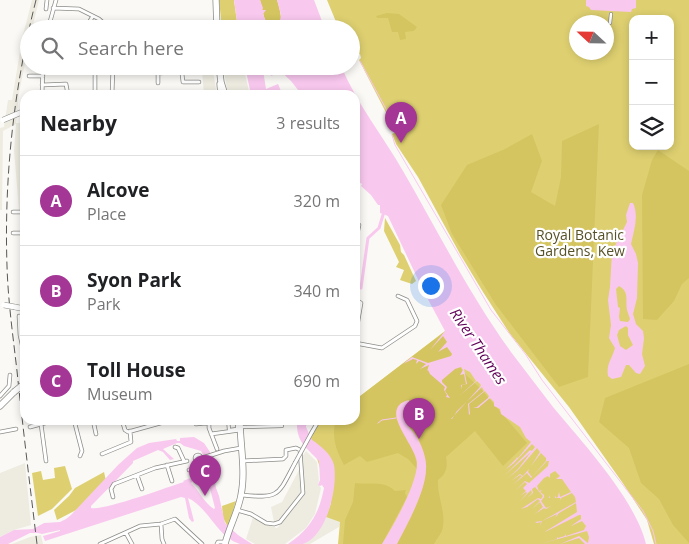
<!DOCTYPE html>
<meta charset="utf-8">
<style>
body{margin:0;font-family:"Open Sans",sans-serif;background:#f2f2f2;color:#202124}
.controls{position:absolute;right:15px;top:15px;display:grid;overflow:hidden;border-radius:10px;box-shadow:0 2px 8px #0003}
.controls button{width:45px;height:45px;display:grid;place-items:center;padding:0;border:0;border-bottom:1px solid #e0e0e0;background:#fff;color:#202124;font:25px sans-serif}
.compass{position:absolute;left:569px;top:15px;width:45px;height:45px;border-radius:50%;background:#fff;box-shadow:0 2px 8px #0003;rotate:292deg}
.you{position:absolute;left:430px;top:285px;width:18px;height:18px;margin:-12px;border:4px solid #fff;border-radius:50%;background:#1a73e8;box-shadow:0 0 0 8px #1a73e833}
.badge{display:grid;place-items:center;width:32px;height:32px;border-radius:50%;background:#a43695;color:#fff;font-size:16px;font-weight:700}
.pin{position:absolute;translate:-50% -41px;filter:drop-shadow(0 1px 2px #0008)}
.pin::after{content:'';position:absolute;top:26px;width:18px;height:15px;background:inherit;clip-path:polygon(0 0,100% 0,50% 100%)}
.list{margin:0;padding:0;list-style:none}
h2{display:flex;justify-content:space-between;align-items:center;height:65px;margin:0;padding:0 20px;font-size:21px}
h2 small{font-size:16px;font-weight:400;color:#757577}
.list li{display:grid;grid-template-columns:32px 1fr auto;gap:15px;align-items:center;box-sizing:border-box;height:90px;padding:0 20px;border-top:1px solid #e0e0e0}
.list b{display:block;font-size:19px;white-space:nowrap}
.list p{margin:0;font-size:16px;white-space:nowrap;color:#757577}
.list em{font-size:16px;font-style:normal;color:#757577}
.icon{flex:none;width:28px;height:28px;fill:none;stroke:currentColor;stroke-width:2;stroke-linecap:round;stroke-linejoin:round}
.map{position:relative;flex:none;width:689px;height:544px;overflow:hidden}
.search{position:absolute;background:#fff;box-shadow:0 2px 8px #0003;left:20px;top:20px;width:340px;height:55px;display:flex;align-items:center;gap:12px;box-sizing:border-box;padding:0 18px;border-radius:28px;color:#757577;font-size:19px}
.panel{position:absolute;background:#fff;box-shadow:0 2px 8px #0003;left:20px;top:90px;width:340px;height:335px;border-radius:15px}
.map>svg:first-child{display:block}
.built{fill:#eeece1}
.green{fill:#ded070;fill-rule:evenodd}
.forest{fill:#d4c560}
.water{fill:#f9c8ef;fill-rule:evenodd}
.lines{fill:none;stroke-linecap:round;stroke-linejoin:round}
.stream{stroke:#f9c8ef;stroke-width:1}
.canal{stroke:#f9c8ef;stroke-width:3}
.pedestrian-casing{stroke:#8c8c88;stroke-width:4}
.minor-casing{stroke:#8c8c88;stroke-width:4.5}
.secondary-casing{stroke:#8c8c88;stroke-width:6}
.primary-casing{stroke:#8c8c88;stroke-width:7}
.pedestrian{stroke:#fff;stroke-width:2.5}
.minor{stroke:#fff;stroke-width:3}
.secondary{stroke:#fff;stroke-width:5}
.primary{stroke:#fff;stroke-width:5.5}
.rail{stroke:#585857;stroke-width:1;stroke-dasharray:8 4;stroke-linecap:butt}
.minor-bridge-casing{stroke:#8c8c88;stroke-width:4.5;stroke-linecap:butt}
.secondary-bridge-casing{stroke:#8c8c88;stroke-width:6;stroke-linecap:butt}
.primary-bridge-casing{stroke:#8c8c88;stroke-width:7;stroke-linecap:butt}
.minor-bridge{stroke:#fff;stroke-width:3}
.secondary-bridge{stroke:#fff;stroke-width:5}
.primary-bridge{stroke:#fff;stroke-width:5.5}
.labels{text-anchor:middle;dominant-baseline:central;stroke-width:4.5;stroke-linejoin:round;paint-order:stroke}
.park-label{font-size:14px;fill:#575127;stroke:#fff}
.water-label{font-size:15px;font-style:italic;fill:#610058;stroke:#fff}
</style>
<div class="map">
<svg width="689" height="544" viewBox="0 0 689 544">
<rect width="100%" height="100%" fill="#faf9f5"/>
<path class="built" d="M 32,0 L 39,0 L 32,29 L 29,29 L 29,44 L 19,93 L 16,123 L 21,123 L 25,161 L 25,210 L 19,210 L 14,151 L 16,124 L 3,131 L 2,210 L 0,210 L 0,128 L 4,127 L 8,100 L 12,100 L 22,39 Z
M 223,66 L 243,66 L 250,95 L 228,95 Z
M 202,71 L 213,71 L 217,95 L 204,95 Z
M 306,451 L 317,462 L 319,481 L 318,484 L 321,488 L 315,514 L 306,528 L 285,544 L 255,544 L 246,539 L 253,517 L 265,524 L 277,528 L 305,494 L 302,457 Z
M 25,463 L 31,525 L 14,530 L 0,537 L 0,473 Z
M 299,470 L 301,493 L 281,519 L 274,522 L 271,507 L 282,502 Z
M 326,517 L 341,522 L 339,527 L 310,544 L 303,544 L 313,536 Z
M 41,535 L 43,544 L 12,544 L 30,537 Z"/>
<path class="green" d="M 219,0 L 234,0 L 238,29 L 222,29 Z
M 327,0 L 689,0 L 689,544 L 654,544 L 647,520 L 622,482 L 569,407 L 510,334 L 483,292 L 460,254 L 418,177 L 396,144 L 392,134 L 396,132 L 359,60 L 361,58 L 360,54 L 354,55 L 351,54 L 351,29 L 339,29 ZM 633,19 L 670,19 L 670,146 L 633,146 ZM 576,22 L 606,22 L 606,52 L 576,52 Z
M 385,218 L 400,245 L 401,252 L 404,255 L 416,281 L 412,284 L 400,280 L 404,270 L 396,267 L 399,262 L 384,231 Z
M 445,331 L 547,447 L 604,544 L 338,544 L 340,522 L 326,517 L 331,503 L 310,436 L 320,420 L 355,420 L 355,400 Z
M 65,466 L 72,489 L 52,509 L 38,516 L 32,473 L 41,471 L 43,480 L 55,478 L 54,468 Z
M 104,472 L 106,481 L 80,508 L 57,520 L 54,510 L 69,496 L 75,488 Z
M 236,501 L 228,527 L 223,518 L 222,506 Z"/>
<path class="forest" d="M 260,0 L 277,0 C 281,10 280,18 284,29 L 269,29 L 264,17 Z
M 387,13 L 399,14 L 417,27 L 414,31 L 405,32 L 406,39 L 400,40 L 398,32 L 392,32 L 388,18 L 377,18 L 376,16 Z
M 599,124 L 588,377 L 559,387 L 496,305 L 452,234 L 441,205 L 467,165 L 505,149 L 532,134 L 542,161 L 531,192 L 555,206 L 561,177 L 562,141 Z
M 658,150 L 689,171 L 689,278 L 682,284 L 674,301 L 657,320 L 643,319 L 642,195 L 652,160 Z
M 443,333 L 463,372 L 482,390 L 527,443 L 503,466 L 475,431 L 446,457 C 448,468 446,474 438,480 C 437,497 447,513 442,531 C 440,535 436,540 434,544 L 397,544 C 410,519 432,482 424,454 C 422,448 419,441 417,436 C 413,429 402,422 403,413 C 403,408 408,406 409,400 C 399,402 396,409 396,418 C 404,434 417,450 417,469 L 408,459 L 398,453 L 367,462 L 360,456 L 344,465 C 336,450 331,437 336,420 L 355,420 L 355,400 Z
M 689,364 L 689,543 L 673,525 L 659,499 L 641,483 L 629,448 L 599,422 L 605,398 Z
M 355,483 C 370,485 384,480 395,491 L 406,490 L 405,493 L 407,497 L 405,501 L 382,544 L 343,544 L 345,520 L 353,502 Z"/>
<path class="water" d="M 234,0 L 260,0 L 263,8 L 262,10 L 266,10 L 263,14 L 269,29 L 238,29 Z
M 277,0 L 314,0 L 325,29 L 284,29 L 280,20 L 281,15 Z
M 586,0 L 636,0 L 636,8 L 632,9 L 631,12 L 591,10 L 589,7 L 586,6 Z
M 245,66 L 266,66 L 274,73 L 272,76 L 263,70 L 266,89 L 278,84 L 281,91 L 271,95 L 251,95 Z
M 275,66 L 295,66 L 301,71 L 301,66 L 341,66 C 357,104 383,136 403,171 C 439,233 471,298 514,356 C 527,373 540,390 553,407 C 583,443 635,499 646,544 L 585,544 L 579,538 L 560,544 L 579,536 L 588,543 L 589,537 L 587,531 L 540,544 L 557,539 L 557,537 L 558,538 L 565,536 L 565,534 L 566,536 L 584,530 L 586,526 L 582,521 L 571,526 L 581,519 L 581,515 L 579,515 L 545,532 L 539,538 L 546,531 L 577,512 L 576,503 L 559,513 L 555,518 L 557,514 L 542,521 L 540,526 L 541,522 L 537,523 L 535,522 L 542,521 L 576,502 L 575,497 L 572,493 L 561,498 L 561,500 L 560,498 L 549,498 L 550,495 L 550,498 L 555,498 L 556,495 L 556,498 L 558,497 L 559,492 L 560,497 L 571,492 L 562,479 L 556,479 L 560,476 L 555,471 L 550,474 L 550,478 L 548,476 L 544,478 L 537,486 L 539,491 L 542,490 L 540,492 L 544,495 L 544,497 L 541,501 L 546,508 L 551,506 L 546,509 L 544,508 L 535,514 L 543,507 L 540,502 L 532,509 L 540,501 L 538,499 L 527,507 L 521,509 L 538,498 L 541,499 L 543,496 L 535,487 L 532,489 L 533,493 L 527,498 L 532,493 L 531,490 L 521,500 L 527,493 L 526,492 L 520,496 L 526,491 L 523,488 L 527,484 L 525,482 L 515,491 L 525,481 L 529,483 L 548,466 L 549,461 L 547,461 L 532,477 L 531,478 L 527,473 L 514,484 L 522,476 L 520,475 L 511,481 L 520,474 L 523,476 L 529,469 L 527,467 L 529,469 L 528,472 L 532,477 L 546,461 L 546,458 L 541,453 L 531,466 L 540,452 L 537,448 L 518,470 L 508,478 L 518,469 L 531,452 L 505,475 L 530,450 L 532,451 L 535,447 L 532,444 L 514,463 L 505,470 L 517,458 L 516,457 L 518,458 L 531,442 L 526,438 L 520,427 L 501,414 L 500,409 L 494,406 L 494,402 L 490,398 L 478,408 L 473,407 L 477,407 L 488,398 L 489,396 L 485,391 L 469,404 L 470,414 L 466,418 L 469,415 L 468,404 L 484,391 L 482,387 L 457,411 L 452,419 L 448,419 L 451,419 L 480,387 L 481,385 L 477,381 L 459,396 L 476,381 L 470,372 L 464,369 L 467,384 L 462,385 L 461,389 L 461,385 L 466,384 L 464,374 L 460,375 L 463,370 L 461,367 L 455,369 L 442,380 L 442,382 L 447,387 L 445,391 L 450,398 L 446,397 L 447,395 L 444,390 L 445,387 L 430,374 L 428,370 L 427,371 L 429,365 L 420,369 L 426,364 L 419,361 L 416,364 L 417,360 L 413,359 L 403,364 L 412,357 L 428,363 L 451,356 L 452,354 L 447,347 L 438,352 L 447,342 L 443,336 L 430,350 L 445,331 L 423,290 L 388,216 L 380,213 L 380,205 L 378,205 L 371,195 L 361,186 L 362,184 L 355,180 L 355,95 L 302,95 L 291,81 Z
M 630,203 L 633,203 C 639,216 634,230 631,244 L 636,254 L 638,263 L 637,298 L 633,314 L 636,324 L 643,331 L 644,338 L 642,354 L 645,366 L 640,374 L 636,373 L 629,365 L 626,365 L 621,377 L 612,379 L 608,376 C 606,364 612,359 615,348 L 609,338 L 611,325 L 608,300 L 610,287 L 612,252 L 627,222 L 626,215 ZM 619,286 C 630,292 625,300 627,310 C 628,313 629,316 630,319 L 628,322 L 620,321 L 619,317 L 620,308 L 618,307 L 616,289 ZM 626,326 L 628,328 L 628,335 L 633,345 L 626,350 L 620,346 L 617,335 L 619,330 Z
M 409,400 C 409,406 403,408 403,413 C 402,423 414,431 418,439 C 422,447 427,459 426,469 C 426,490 407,525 397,544 L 382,544 C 393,526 418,483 417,462 C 415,444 377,408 409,400 Z
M 297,420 L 307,420 L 306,427 L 312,440 C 321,446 331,454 334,465 C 338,487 327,536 303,544 C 299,544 292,544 288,544 C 310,529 319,514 324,488 L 322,485 L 320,486 L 318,485 L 320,480 L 319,461 C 305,446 296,442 297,420 Z
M 194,437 L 204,443 L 210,452 L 216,488 L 219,496 L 225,523 L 238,535 L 252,544 C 249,544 243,544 240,544 C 217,537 209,508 188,498 L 194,521 L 192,522 L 189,518 L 185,498 L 181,497 L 45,541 L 43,536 L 60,531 L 60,530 L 42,534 L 38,533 L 30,533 L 8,544 L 0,544 L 0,537 L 14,530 L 33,529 L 44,523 L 60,522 L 66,519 L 71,515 L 118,465 L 137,448 L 149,443 L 176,439 L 177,441 L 180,441 L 180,438 ZM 177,443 L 180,443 L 184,446 L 201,451 L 206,460 L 206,472 L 183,481 L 184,482 C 167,487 104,511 91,508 L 91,506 L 133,463 L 133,461 L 158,450 L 163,452 L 170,460 L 174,459 L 163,449 ZM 207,477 L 215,508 L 214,509 C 203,502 200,491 191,483 L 194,480 Z"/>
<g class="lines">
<path class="stream" d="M 360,61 L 398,131
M 392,135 L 395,145 L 491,310 L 526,355 L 542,380 L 643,511 L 653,531 L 656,544
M 378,423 L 382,420 L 396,418"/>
<path class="canal" d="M 361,288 L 368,238 L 379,228 L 383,215"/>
<g class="pedestrian-casing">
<path id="pedestrian" d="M 610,23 L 611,14
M 232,420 L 228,420 L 229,430 L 237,429 L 237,420
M 241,427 L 282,426"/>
</g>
<g class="minor-casing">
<path id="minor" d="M 53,8 L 79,9 L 99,19 L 110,29
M 46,9 L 47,0
M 88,24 L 93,16
M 48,29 L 56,0
M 181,66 L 183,82 L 199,82
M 29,76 L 43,76
M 158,83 L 158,73 L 182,72
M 42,85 L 66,84 L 68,95
M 42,95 L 43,66
M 68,95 L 95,94 L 95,73
M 112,95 L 113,66
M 138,95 L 146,95
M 13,212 L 25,212
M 355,223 L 359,225 L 355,244
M 13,233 L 25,233
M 355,299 L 361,303 L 355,338
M 19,316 L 20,335 L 25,358
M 355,343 L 382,348 L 415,326 L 417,321 L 407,300 L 398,296
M 0,396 L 9,386 L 10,375
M 74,420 L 82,451 L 80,456
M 93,420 L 96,434
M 122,420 L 125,430 L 128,432 L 164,422 L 165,420
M 209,420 L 209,428 L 217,449
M 41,424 L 46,461
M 196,424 L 225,421
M 30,427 L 56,420
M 0,432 L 16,429
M 312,432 L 319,420
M 211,434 L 240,430
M 175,447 L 178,448 L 184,461
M 102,454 L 131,442 L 130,431
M195 458a3 3 0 1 1 6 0a3 3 0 1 1-6 0Z
M 202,458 L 224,451 L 241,448
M 242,461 L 283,459 L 286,456 L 286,450
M 167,465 L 172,481
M 189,470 L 200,466 L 200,460
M 137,475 L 142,489
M 242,495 C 280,499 278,495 295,463
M 113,497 L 111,489 L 114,484 L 155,468 L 187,461
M 237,510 L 251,514 L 266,523 L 274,524 L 280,522 L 303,493 L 300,450 L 296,448 L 286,450
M 161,524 L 162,539 L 164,544
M 126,533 L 132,544
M 100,544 L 140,526 L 161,524 L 175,519 L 202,544
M 217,544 L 218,542 L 225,542"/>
</g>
<g class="secondary-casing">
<path id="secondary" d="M 15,307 L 25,309"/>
</g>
<g class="primary-casing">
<path id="primary" d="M 216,0 L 217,29
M 219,66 L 221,82 L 225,95
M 220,84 L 221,95
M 0,406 L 14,392
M 225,544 C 229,527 238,512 241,495 C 246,471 240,444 240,420"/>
</g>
<use href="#pedestrian" class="pedestrian"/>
<use href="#minor" class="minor"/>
<use href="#secondary" class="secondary"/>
<use href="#primary" class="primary"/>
<path class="rail" d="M 36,0 C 14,87 4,176 7,266 C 8,301 13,336 17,371 C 23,429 30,486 37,544"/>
<g class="minor-bridge-casing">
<path id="minor-bridge" d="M 295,463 L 312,432"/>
</g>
<g class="secondary-bridge-casing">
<path id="secondary-bridge" d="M 3,120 L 22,112
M 4,305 L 15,307"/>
</g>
<g class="primary-bridge-casing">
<path id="primary-bridge" d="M 14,392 L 25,383"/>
</g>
<use href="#minor-bridge" class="minor-bridge"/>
<use href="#secondary-bridge" class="secondary-bridge"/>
<use href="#primary-bridge" class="primary-bridge"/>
</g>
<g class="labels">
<g class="park-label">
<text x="580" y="234">Royal Botanic<tspan x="580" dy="16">Gardens, Kew</tspan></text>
</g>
<g class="water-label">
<text transform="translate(479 346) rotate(56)">River Thames</text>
</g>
</g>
</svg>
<div class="controls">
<button>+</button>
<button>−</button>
<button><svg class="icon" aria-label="layers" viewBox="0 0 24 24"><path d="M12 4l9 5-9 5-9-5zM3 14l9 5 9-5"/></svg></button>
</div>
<svg class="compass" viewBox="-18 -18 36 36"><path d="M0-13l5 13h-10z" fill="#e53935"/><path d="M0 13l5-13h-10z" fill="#757577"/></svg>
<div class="you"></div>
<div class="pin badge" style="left:401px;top:143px">A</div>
<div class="pin badge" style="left:419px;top:439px">B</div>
<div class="pin badge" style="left:205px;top:496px">C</div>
<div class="search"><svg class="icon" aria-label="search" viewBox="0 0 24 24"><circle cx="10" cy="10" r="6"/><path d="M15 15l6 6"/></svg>Search here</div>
<section class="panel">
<h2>Nearby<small>3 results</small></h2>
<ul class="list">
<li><span class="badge">A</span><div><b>Alcove</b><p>Place</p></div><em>320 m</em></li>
<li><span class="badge">B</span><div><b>Syon Park</b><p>Park</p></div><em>340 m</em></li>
<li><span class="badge">C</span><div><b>Toll House</b><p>Museum</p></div><em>690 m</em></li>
</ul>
</section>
</div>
